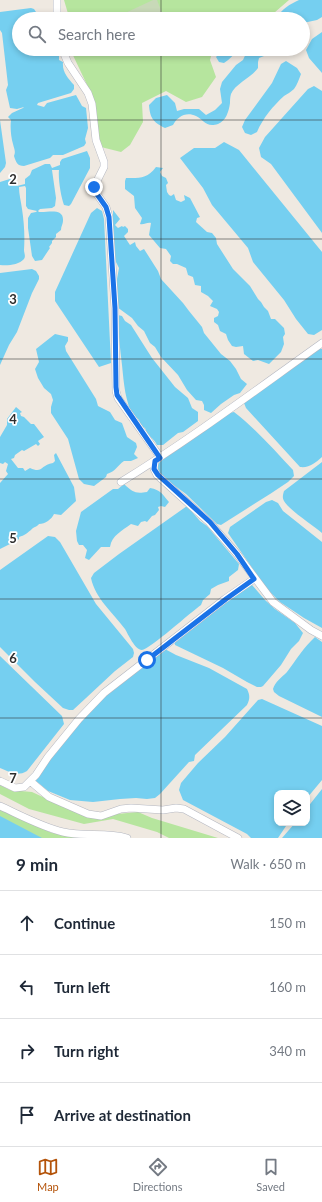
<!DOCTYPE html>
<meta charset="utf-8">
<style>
body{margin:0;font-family:Lato,sans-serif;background:#f6f6f7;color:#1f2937}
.controls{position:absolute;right:12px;bottom:12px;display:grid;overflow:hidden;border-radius:8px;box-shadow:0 2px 6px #0003}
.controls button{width:36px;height:36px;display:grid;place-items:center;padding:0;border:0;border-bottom:1px solid #e0e1e3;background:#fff;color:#1f2937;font:20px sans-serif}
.stop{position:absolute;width:12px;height:12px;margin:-9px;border:3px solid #1a73e8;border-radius:50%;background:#fff}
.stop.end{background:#1a73e8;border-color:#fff;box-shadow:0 1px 4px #0008}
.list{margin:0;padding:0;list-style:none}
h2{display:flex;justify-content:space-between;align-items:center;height:52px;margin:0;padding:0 16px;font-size:17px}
h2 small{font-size:13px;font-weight:400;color:#747a83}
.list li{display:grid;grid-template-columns:26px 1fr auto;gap:12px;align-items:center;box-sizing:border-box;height:64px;padding:0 16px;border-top:1px solid #e0e1e3}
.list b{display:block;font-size:15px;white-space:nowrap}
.list em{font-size:13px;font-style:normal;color:#747a83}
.icon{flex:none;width:22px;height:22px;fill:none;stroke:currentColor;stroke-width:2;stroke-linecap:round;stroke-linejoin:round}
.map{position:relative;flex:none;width:322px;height:838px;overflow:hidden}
.search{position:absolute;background:#fff;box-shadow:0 2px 6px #0003;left:12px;right:12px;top:12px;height:44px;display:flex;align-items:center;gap:10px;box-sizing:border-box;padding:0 14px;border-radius:22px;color:#747a83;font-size:15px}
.sheet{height:308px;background:#fff}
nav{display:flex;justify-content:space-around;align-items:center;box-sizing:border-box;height:56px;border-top:1px solid #e0e1e3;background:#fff;font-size:11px;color:#747a83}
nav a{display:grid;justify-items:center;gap:2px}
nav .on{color:#b45309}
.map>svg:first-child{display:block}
.green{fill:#b6e59e}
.cemetery{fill:#c8d9b8}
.water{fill:#75cff0}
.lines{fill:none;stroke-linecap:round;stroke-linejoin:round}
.minor-casing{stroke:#b4b7c1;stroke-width:8}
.minor{stroke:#fff;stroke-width:7}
.route{stroke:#1a73e8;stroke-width:5}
.grid{fill:none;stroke:#2e2e2e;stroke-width:1;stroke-opacity:0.55}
.grid-label{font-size:13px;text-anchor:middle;font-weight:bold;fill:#2e2e2e;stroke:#fff;stroke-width:3.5;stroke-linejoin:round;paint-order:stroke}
</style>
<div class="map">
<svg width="322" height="838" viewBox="0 0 322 838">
<rect width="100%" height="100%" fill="#efe9e1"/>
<path class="green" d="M 64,0 L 289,0 L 267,19 L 68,19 L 69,17 Z
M 70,49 L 213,49 L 210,60 L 216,77 L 202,97 L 186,102 L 166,91 L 142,103 L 143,122 L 130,145 L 121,152 L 101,147 L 89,89 Z
M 0,785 L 10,790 L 32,792 L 86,817 L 138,812 L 152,818 L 218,838 L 169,838 L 157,832 L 113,819 L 84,824 L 29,809 L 0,794 Z
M 0,808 L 52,833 L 115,838 L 0,838 Z"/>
<path class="cemetery" d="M 153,0 L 157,0 L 162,13 L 152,19 L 125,19 L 123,14 Z"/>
<path class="water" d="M 299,0 L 322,0 L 322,17 L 317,20 L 303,23 L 303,19 L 276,19 L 278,18 C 280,9 291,4 299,0 Z
M 31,8 L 34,9 L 36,12 L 35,19 L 19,19 L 19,49 L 57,49 L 59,54 L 59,60 L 63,62 C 62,72 68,78 74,85 L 74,89 L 71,93 L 38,103 L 37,105 L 44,107 L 47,103 L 76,95 L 82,106 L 86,108 L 88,128 L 85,139 L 86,143 L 84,146 L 63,155 L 53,155 L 50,158 L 24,166 C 17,166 16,162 14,156 C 16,151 14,149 13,144 C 11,137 10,127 11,120 L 8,117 L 12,113 L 23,108 L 24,107 L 17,109 L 10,108 L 6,90 L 8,85 L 2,33 L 0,30 L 0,12 Z
M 322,32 L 322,73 L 309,58 L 306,50 L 312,39 Z
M 224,49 L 237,49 C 234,55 230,59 224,63 L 219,62 L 216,57 Z
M 248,49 L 267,49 L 268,50 L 264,56 L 259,58 L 258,62 L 258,68 C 252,77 235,84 231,94 C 230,97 230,101 230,103 C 229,111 226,121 218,124 C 206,128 204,120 196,116 C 186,111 177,117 173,125 L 165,128 C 153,122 150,118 149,105 L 156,98 L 167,95 L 175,103 L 177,111 L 184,109 L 199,109 L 206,115 L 215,110 L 222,103 L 220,89 L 222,82 L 236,65 L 243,60 Z
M 286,61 L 297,68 L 301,74 C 299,79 297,85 294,89 C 291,92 287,94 284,96 C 273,106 263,118 257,132 L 251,135 L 245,133 L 242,127 L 245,120 L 272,83 L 281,64 Z
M 314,86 L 322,91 L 322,233 L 271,164 L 261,157 L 259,148 L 265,137 L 308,89 Z
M 0,120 L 6,163 L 5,167 L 0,173 Z
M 224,142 L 239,150 L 322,252 L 322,330 L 314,335 L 308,334 L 296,319 L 284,300 L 253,262 L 248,248 L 212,205 L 203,188 L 180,158 L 194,148 L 215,148 Z
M 87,151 L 90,158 L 90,168 L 71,204 L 69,206 L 64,205 C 61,197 58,179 59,170 L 52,170 L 56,198 L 55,206 L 52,208 L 40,209 L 38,211 L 39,212 C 47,213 64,207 63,221 C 63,224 61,226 61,230 L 56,234 L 56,237 L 52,241 L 52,243 L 49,247 L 50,248 L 42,260 L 35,261 L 32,256 L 28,228 L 28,218 L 31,213 L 36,212 L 37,211 L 28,209 L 26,206 L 26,188 L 25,186 L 19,187 C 19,194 21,202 22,209 C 24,222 25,236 24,250 C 24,253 26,256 24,259 C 19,265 7,266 0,265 L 0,182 L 13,178 L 15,179 L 17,186 L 25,184 L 25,179 L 30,175 L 32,170 L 45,164 L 50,164 L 52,168 L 60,165 L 60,162 L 62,159 Z
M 156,167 L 163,168 L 160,172 L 162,176 L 166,178 L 168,183 L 166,185 L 167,192 L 169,195 L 171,196 L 174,194 L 176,200 L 181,202 L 185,200 L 184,195 L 190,198 L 200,217 L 197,218 L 196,222 L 207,232 L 212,233 L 216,238 L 217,244 L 233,269 L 250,286 L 258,299 L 261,302 L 264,307 L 268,311 L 271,319 L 275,319 L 284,328 L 285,334 L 283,337 L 284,344 L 281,352 L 269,364 L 258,360 L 253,361 L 244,354 L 243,346 L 236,347 L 232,346 L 228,340 L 226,334 L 220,331 L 218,325 L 214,322 L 214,318 L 218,316 L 219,312 L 217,309 L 210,306 L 213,301 L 208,296 L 201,292 L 201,286 L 195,285 L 193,277 L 188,275 L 186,268 L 177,264 L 173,264 L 170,261 L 171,256 L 166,249 L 160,248 L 149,235 L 151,223 C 147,222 144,225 140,224 L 142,218 L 135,208 L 134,196 L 125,189 L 125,181 L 126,178 C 140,178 147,179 156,167 Z
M 97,208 L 102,211 L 104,219 L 111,363 L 99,367 L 55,301 L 55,292 L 91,213 Z
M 113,210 L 120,219 L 115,225 L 118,228 L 122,226 L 123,227 L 125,226 L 128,229 L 128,232 L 124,236 L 130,245 L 135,242 L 136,246 L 140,251 L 144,249 L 158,271 L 161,279 L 183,303 L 189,311 L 202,327 L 204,333 L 221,354 L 230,361 L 236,369 L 241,379 L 247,384 L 240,393 L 234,395 L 221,404 L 211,413 L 204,410 L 204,405 L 202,401 L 196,400 L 187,390 L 178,375 L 161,357 L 155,347 L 150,343 L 144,331 L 138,326 L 132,318 L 117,307 L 117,279 L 119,268 L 113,256 Z
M 32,269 L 36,271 L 39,276 L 39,279 L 32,293 L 17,332 L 9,345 L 0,365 L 0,273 Z
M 118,315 L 122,316 L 125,321 L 131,325 L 152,358 L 175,387 L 188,398 L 192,408 L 198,412 L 198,421 L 183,432 L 178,433 L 163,445 L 157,445 C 153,437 148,437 145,428 L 141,426 L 139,420 L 137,418 L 134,419 C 125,400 124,385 122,365 C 120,348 118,332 118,315 Z
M 55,334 L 68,337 L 68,341 L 65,346 L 66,351 L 96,399 L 98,406 L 110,412 L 115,420 L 122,423 L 127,437 L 136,443 L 137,447 L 134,454 L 138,458 L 131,461 L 124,461 C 117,466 116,471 107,474 L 106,477 L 94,486 L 84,484 L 79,479 L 68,439 L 51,413 L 51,407 L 53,400 L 51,394 L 44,388 L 38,378 L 35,369 L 39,362 L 36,349 Z
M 317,349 L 322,349 L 322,457 C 315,463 310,468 300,467 L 246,408 L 244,403 L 246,400 Z
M 16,407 L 22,412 L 20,413 L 21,416 L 24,417 L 31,424 L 34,424 L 44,437 L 38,441 L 40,444 L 38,446 L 36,444 L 24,451 L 22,450 L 15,455 L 14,458 L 11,459 L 18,468 L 23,468 L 25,471 L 30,468 C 43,474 40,465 53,463 L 55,461 L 54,455 L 56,453 L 74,487 L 76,501 L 61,515 L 54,514 C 52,519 45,524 39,524 C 37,527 33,527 31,530 C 26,534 25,535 19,537 L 19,539 L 13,544 L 10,544 L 0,549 L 0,483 L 8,474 L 6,471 L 8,464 L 5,462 L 3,464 L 0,463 L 0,437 L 7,425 L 7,419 Z
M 234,412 C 256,429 274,450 293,470 L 294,476 L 288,482 L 270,494 L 221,525 L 217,524 L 186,494 L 160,475 L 156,468 L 159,463 L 166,457 L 229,413 Z
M 322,462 L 322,533 C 313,525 289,510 284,501 C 282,497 283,495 284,491 Z
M 124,484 C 133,492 135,494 147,492 L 150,488 C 161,490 162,494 169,502 L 165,507 L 161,506 L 158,507 L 159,510 L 155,515 L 152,516 L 147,522 L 145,521 L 141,522 L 138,526 L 131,524 C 122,531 112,535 110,547 L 101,547 L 89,560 L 85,558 L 87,550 L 83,545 L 79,545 L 77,541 L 76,531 L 81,512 L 113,489 L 118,489 Z
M 272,500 L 278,503 L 283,511 L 322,542 L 322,628 L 304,618 L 280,602 L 266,588 L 228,533 L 230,527 L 266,502 Z
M 187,506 L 200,521 L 207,526 L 239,564 L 238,570 L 229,577 L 229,581 L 218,585 L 211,589 L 210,594 L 203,600 L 201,605 C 192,611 149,650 142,650 C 135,650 128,634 125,629 C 113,613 95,598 91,578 L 94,573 L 119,554 Z
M 48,536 L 55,537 L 60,542 L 96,604 L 133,649 L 134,653 L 133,657 L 115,671 L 86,698 L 73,710 L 69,710 L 63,708 L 35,682 L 0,647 L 0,570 Z
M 248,584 L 252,585 L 265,600 L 275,609 L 295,623 L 303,633 L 299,641 L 291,649 L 281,665 L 263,686 L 261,687 L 257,687 L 247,682 L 223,668 L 175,645 L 174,640 Z
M 315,637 L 322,642 L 322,717 L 279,696 L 274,692 L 273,689 C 275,682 282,677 287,672 C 296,660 304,647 315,637 Z
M 163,648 L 176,655 L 209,668 L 247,689 C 250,695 250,699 247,705 L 195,755 L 194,761 L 189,762 L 160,794 L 155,798 L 147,799 L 136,798 L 120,799 L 93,802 L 70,800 L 48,791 L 36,781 L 37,772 L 103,697 Z
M 0,656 L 62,716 L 64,724 L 27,771 C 17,777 10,772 0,768 Z
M 262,699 L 322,726 L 322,780 L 307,798 L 307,793 L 277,793 L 277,823 L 288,823 L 278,838 L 251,838 L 247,834 L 183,800 L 179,790 L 181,783 L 198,763 L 225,737 L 258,700 Z
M 322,789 L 322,838 L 282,838 L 295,823 L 307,823 L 307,808 Z
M 0,816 L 42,838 L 0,838 Z"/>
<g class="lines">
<g class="minor-casing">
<path id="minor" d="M 57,0 L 57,19
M 62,49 L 68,63 L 88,93 L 92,104 L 96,140 L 104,162 L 104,167 L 94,187 L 94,190 L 106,207 L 109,217 L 115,308 L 116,391 L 118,398 L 160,457
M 155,461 L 154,469 L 157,475 L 209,522 L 237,554 L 273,602 L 311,630 L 322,636
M 121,482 C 191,439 256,390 322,343
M 0,781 L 15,788 L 24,787 L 36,775 L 48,757 L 79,719 L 104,693 L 225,599 L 254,579
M 30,781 L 49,797 L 88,814 L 101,816 L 121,809 L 131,808 L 163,810 L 176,808 L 184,809 L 238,838
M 0,806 C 20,815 42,827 63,832 C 84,837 106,832 127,838"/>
</g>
<use href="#minor" class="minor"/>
</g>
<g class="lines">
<path class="route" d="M 94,187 L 94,190 L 106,207 L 109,217 L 115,308 L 116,387 L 117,395 L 160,458 L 155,461 L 154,469 L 158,475 L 210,522 L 237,554 L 254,579 L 226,599 L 147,660"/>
</g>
<path class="grid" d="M 161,0 L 161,19M 161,49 L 161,838M 0,120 L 322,120M 0,239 L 322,239M 0,359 L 322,359M 0,479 L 322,479M 0,599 L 322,599M 0,718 L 322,718"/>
<g class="grid-label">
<text x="13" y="184">2</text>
<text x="13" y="304">3</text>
<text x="13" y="424">4</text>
<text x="13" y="543">5</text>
<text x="13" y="663">6</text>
<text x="13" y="783">7</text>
</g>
</svg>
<div class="controls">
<button><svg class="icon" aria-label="layers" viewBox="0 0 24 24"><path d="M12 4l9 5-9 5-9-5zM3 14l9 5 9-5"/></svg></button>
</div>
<div class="stop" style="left:147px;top:660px"></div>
<div class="stop end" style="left:94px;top:187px"></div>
<div class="search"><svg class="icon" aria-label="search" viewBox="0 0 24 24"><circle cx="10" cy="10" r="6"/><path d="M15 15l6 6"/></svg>Search here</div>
</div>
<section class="sheet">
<h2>9 min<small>Walk · 650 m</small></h2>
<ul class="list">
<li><svg class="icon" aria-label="ahead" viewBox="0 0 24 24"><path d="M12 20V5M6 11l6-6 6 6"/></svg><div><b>Continue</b></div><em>150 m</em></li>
<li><svg class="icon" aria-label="left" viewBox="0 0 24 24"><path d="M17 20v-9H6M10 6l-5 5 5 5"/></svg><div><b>Turn left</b></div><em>160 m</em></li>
<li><svg class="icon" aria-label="right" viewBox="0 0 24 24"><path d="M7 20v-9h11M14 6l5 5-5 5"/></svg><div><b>Turn right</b></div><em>340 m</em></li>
<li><svg class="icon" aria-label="arrive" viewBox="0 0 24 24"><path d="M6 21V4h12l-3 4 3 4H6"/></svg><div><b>Arrive at destination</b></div></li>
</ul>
</section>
<nav>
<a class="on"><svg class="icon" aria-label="map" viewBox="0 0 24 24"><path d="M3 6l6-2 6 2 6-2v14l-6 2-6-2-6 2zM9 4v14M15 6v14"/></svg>Map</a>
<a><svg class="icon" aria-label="directions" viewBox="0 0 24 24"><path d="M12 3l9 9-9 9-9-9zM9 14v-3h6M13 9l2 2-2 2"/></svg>Directions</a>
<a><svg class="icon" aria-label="saved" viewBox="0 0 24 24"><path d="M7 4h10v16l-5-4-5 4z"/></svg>Saved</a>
</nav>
